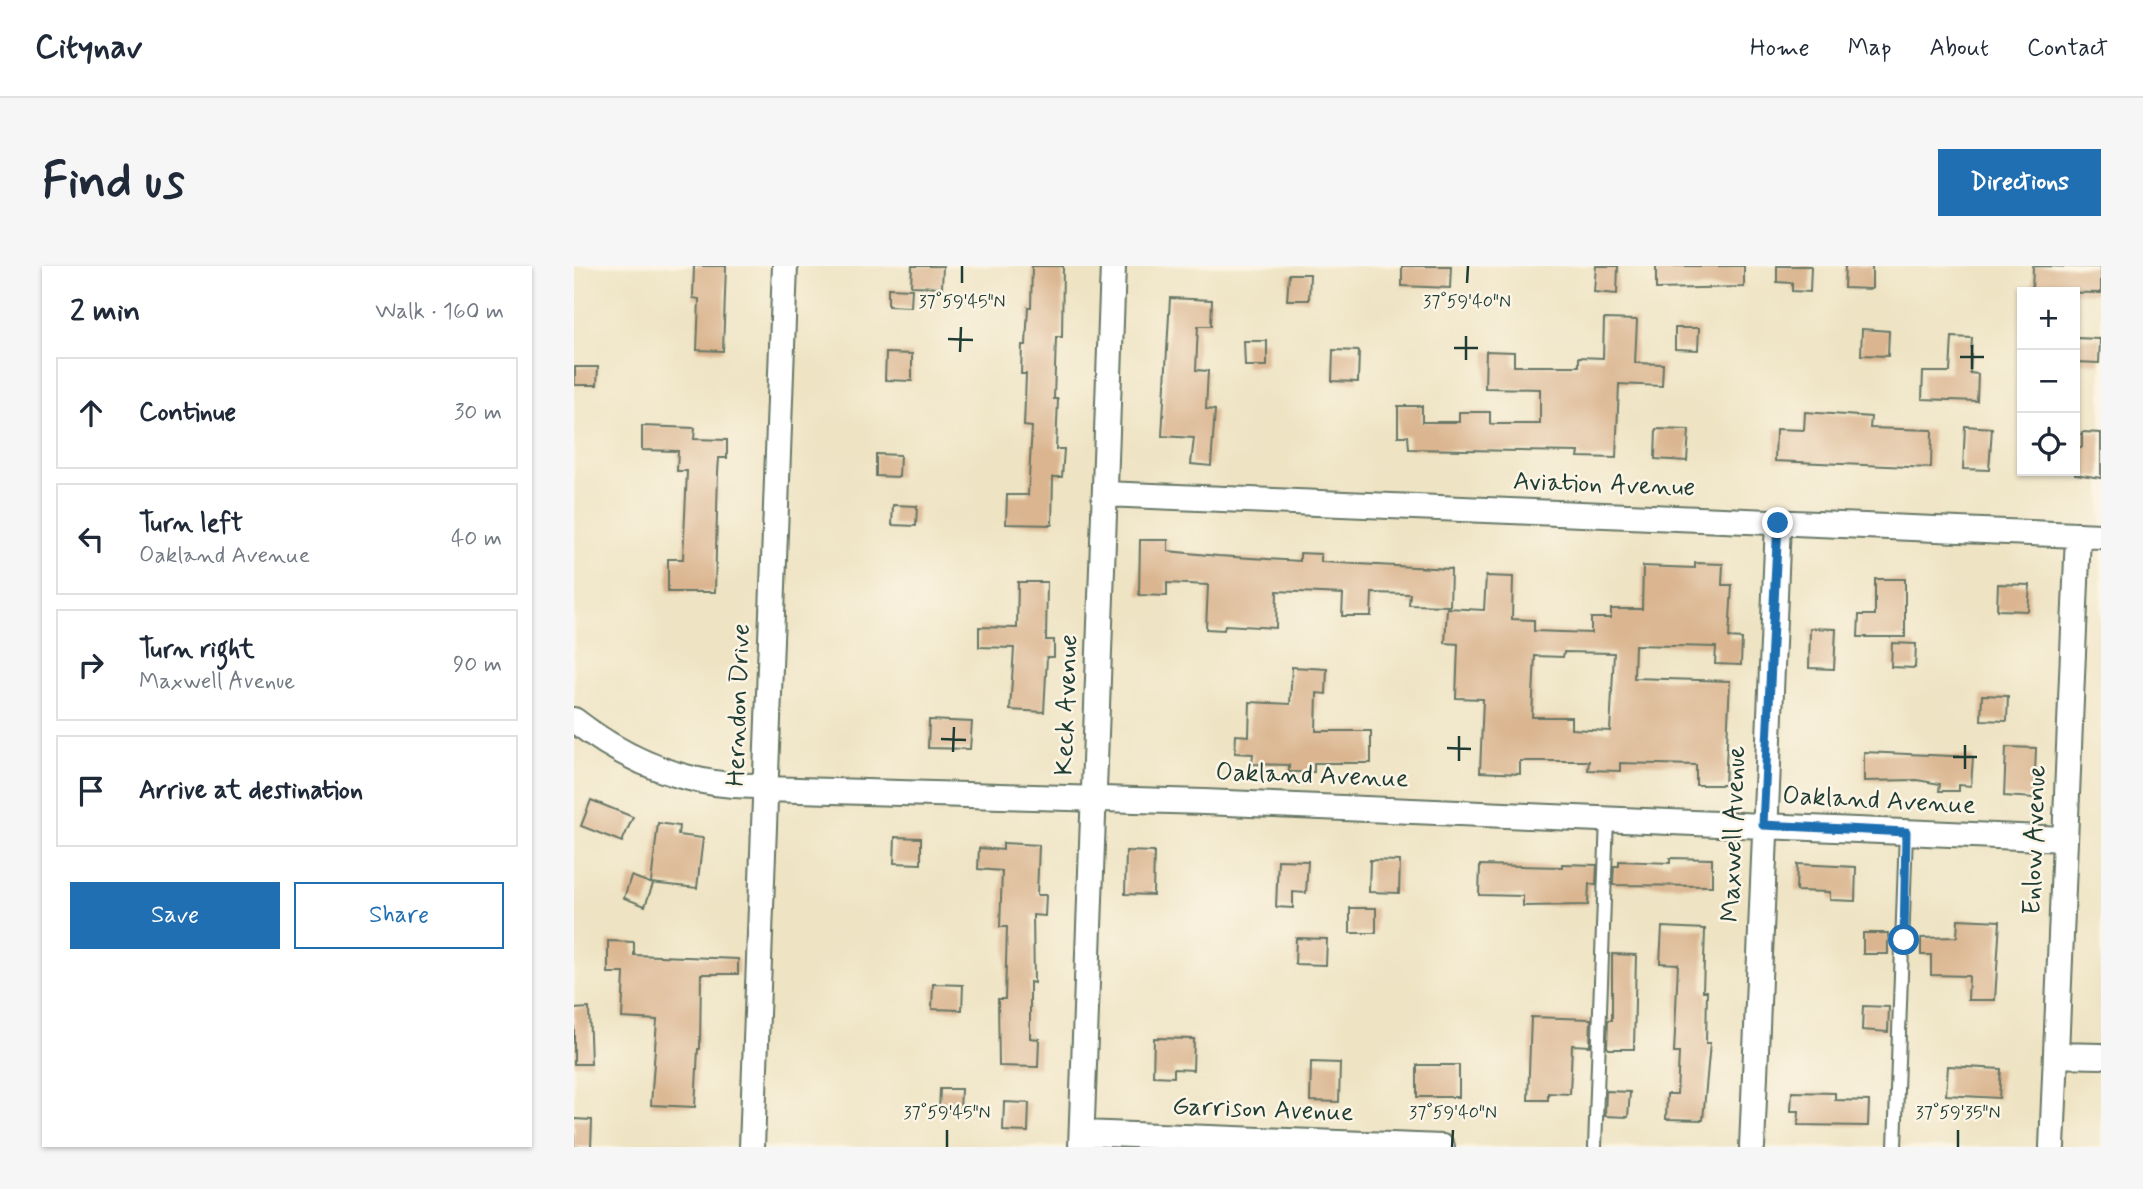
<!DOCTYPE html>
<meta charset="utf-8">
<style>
body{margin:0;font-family:Mynerve,sans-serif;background:#f6f6f7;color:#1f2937}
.controls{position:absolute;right:21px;top:21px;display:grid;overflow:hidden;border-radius:0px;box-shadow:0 2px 5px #0004}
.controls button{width:63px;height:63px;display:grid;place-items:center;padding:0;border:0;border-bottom:2px solid #e0e1e3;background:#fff;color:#1f2937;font:35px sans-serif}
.stop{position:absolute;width:21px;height:21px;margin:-16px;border:5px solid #1f6fb2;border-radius:50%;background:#fff}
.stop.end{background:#1f6fb2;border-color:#fff;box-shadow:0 2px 7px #0008}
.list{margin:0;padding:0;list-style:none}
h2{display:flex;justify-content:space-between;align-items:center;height:91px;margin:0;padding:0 28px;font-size:30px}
h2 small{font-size:23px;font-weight:400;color:#747a83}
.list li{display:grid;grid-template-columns:46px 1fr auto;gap:21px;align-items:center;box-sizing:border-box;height:112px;margin:0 14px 14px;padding:0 14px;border:2px solid #e0e1e3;border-radius:0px}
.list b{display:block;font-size:26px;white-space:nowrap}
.list p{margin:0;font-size:23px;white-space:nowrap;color:#747a83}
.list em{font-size:23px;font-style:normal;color:#747a83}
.actions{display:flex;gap:14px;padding:21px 28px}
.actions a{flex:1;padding:16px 0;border:2px solid #1f6fb2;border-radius:0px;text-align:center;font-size:24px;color:#1f6fb2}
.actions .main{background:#1f6fb2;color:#fff}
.icon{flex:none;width:38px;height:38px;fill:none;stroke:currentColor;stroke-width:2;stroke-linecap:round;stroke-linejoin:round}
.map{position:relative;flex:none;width:1527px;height:881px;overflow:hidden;border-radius:0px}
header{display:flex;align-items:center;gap:42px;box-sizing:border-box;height:98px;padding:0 35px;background:#fff;border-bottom:2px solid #e0e1e3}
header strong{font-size:33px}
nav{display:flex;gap:38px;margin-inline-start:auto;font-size:24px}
.intro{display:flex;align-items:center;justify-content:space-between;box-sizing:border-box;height:168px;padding:0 42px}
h1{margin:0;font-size:49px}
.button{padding:18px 32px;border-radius:0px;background:#1f6fb2;color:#fff;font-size:24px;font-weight:700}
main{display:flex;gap:42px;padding:0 42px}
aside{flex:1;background:#fff;border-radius:0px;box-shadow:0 2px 5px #0004}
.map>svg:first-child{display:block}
.building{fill:#dab590;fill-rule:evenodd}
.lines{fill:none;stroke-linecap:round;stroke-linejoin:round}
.lane-casing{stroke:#677766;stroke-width:16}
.street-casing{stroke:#677766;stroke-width:28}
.lane{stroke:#fff;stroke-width:12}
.street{stroke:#fff;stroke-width:24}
.route{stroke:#1f6fb2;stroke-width:9}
.ticks{fill:none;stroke:#1f3d34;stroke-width:2.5}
.labels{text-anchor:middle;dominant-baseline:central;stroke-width:5;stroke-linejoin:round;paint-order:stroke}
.street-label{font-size:26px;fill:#1f3d34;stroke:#fcf5e5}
.ticks-label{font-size:18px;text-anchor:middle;fill:#1f3d34;stroke:#fcf5e5;stroke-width:5;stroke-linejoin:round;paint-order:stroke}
</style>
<header>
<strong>Citynav</strong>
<nav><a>Home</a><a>Map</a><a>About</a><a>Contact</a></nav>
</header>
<div class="intro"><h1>Find us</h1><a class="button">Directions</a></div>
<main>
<aside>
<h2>2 min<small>Walk · 160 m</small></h2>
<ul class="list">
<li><svg class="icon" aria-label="ahead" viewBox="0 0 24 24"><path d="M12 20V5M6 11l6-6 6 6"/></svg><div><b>Continue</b></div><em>30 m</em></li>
<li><svg class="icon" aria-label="left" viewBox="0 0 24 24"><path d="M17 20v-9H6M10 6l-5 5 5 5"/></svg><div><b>Turn left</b><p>Oakland Avenue</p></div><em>40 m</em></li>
<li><svg class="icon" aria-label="right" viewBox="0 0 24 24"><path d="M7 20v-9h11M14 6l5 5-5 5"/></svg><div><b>Turn right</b><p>Maxwell Avenue</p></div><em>90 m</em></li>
<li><svg class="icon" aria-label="arrive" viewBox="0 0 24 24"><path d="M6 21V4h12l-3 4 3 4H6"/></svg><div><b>Arrive at destination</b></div></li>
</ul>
<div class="actions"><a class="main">Save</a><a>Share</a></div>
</aside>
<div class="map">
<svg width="1527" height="881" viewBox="0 0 1527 881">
<rect width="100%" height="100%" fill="#fcf5e5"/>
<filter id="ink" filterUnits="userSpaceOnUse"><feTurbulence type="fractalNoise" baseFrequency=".0143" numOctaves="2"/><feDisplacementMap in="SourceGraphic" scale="14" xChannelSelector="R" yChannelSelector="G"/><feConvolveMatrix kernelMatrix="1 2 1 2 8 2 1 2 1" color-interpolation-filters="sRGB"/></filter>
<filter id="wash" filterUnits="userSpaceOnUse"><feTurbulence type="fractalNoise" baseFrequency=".00686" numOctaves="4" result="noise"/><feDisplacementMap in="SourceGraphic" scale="28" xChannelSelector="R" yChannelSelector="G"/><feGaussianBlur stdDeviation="1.57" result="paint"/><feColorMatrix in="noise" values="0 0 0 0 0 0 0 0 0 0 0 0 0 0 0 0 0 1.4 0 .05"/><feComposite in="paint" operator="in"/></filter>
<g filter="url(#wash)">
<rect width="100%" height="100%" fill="#eee3c3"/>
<g id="blocks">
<path class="building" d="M 120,0 L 152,0 L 149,85 L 123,84 L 125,33 L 119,32 Z
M 338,0 L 369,0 L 368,21 L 337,20 Z
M 458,0 L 489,0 L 488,71 L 482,71 L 480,133 L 484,133 L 482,183 L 490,183 L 488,211 L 479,211 L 478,259 L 432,258 L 433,229 L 454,229 L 458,161 L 450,160 L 452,108 L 447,108 L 448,79 L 452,79 L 454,41 L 457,41 Z
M 828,0 L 877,0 L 876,22 L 828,20 Z
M 1022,0 L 1044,0 L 1043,28 L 1020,26 Z
M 1082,0 L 1170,0 L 1170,21 L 1082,23 Z
M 1203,0 L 1237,0 L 1236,26 L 1218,25 L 1218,17 L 1203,16 Z
M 1271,0 L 1298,0 L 1298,23 L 1270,22 Z
M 1459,0 L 1527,1 L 1527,27 L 1458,26 Z
M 715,8 L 736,8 L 735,34 L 713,34 Z
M 314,22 L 338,23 L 337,41 L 314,40 Z
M 596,32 L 638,34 L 637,60 L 624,60 L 622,104 L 634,105 L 632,143 L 641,144 L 637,200 L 617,198 L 620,172 L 588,170 Z
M 1030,53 L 1063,54 L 1061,97 L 1089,98 L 1088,120 L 1045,118 L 1042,192 L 1004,191 L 1005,186 L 835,183 L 834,170 L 824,170 L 824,140 L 848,140 L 848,156 L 885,156 L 885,146 L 916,146 L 916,158 L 966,158 L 966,123 L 911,122 L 912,85 L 940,86 L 940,100 L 1005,100 L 1005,91 L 1029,92 Z
M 1101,62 L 1125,62 L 1124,84 L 1101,83 Z
M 1288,63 L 1315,65 L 1314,90 L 1287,89 Z
M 1378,71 L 1398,72 L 1396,107 L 1404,108 L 1403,135 L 1348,133 L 1349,106 L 1376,106 Z
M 1501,72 L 1526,73 L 1525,97 L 1501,96 Z
M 670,75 L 693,75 L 693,100 L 671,100 Z
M 759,84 L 785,85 L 784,116 L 758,115 Z
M 312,87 L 338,88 L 338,115 L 311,114 Z
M 1,101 L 24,101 L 23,119 L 1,119 Z
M 1231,146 L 1297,151 L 1296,162 L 1358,164 L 1357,202 L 1201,195 L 1202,163 L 1230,164 Z
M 68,160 L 121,162 L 120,173 L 153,174 L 153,192 L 145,192 L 144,206 L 141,326 L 94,326 L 94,293 L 109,293 L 113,205 L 103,205 L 104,185 L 68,184 Z
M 1391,160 L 1418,162 L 1415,204 L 1389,203 Z
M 1082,163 L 1115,164 L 1113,195 L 1081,193 Z
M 1508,166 L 1527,167 L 1527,212 L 1501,208 L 1501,181 L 1508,181 Z
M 302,188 L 326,189 L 325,211 L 302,210 Z
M 319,239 L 343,240 L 342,260 L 318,259 Z
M 566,274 L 594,274 L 594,285 L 644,290 L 726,295 L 726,287 L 747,288 L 747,296 L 877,303 L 876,340 L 835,339 L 836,328 L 798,327 L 797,350 L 768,350 L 769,328 L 703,325 L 702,362 L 651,359 L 650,364 L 632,363 L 634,319 L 593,317 L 593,330 L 565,329 Z
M 1121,297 L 1149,298 L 1148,319 L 1158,319 L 1155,372 L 1168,373 L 1167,399 L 1141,398 L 1142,381 L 1061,379 L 1060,412 L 1156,415 L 1151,519 L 1122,519 L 1122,499 L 1046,497 L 1046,505 L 1014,504 L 1015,495 L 946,495 L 946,508 L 906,506 L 909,433 L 882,432 L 884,378 L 871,377 L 873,342 L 910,344 L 912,310 L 939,311 L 938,353 L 960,354 L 960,365 L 1017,367 L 1017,352 L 1037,352 L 1037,343 L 1068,343 L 1069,300 L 1121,302 ZM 990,386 L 1040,387 L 1036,465 L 997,463 L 997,451 L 958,451 L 961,390 L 989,391 Z
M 1301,313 L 1331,313 L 1331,371 L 1284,371 L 1285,349 L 1301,349 Z
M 444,316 L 473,316 L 472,374 L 480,374 L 480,391 L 473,391 L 470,446 L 436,444 L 440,382 L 405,381 L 405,361 L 443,362 Z
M 1424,318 L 1456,319 L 1454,345 L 1423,344 Z
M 1236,362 L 1262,363 L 1260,403 L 1235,402 Z
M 1318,377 L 1342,378 L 1341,402 L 1317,401 Z
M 718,401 L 753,403 L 752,428 L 743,427 L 742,465 L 797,465 L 797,497 L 740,497 L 740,506 L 715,506 L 715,499 L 678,498 L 679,488 L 661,487 L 662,469 L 675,470 L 676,436 L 716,438 Z
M 1408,429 L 1434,430 L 1433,455 L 1407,454 Z
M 355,454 L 398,456 L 396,483 L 354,482 Z
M 1432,481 L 1462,482 L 1460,532 L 1430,530 Z
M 1290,486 L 1399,491 L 1397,520 L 1385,519 L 1385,525 L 1365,525 L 1366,518 L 1343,514 L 1290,515 Z
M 17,534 L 59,551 L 48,576 L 7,560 Z
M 84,557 L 105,560 L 104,569 L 129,572 L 123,622 L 77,617 Z
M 321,571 L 347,572 L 347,598 L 320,597 Z
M 429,577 L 465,579 L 463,629 L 472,629 L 471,650 L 459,649 L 460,717 L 456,716 L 456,772 L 465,773 L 464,801 L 425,800 L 424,733 L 431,733 L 433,661 L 426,661 L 428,605 L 404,603 L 405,582 L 429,584 Z
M 552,585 L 580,586 L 579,629 L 551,628 Z
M 1096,592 L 1138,593 L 1138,620 L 1039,619 L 1040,600 L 1045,600 L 1045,595 L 1096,597 Z
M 704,594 L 734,595 L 732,627 L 719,626 L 719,642 L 702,641 Z
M 796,594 L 826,595 L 825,627 L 795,626 Z
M 988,598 L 1023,599 L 1022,619 L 1015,618 L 1014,639 L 949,640 L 949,630 L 905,629 L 906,599 L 988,601 Z
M 1223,598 L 1282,601 L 1281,635 L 1256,634 L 1256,626 L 1222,625 Z
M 57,610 L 79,618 L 71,640 L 50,632 Z
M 776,642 L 802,642 L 802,667 L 776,667 Z
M 1384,653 L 1426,655 L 1421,734 L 1394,734 L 1395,710 L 1357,709 L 1357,689 L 1347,689 L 1347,672 L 1383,671 Z
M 1088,661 L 1131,663 L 1129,725 L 1133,725 L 1132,777 L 1136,777 L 1129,854 L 1092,853 L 1093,828 L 1103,828 L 1105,787 L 1100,787 L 1104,698 L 1086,697 Z
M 1289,667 L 1314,667 L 1314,688 L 1289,688 Z
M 722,672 L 753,673 L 752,699 L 721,698 Z
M 34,675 L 60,676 L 60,689 L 164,693 L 164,708 L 127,708 L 126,783 L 124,783 L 121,841 L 77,839 L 83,754 L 48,752 L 50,707 L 34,707 Z
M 1038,688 L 1062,689 L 1060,783 L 1035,783 L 1033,781 L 1034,754 L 1038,754 Z
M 359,718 L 389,719 L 388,744 L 358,743 Z
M 1289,740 L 1315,741 L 1314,766 L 1288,764 Z
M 15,742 L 17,798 L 0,798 L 0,743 Z
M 957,751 L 1017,753 L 1016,780 L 998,779 L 996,828 L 974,827 L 974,834 L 954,834 Z
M 580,772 L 620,773 L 619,804 L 600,803 L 600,811 L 579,810 Z
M 737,796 L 766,797 L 765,836 L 736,835 Z
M 843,799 L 885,799 L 885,831 L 843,831 Z
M 1374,800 L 1427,803 L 1425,832 L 1372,829 Z
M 366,823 L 387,823 L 386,845 L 365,845 Z
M 1032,825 L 1056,826 L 1054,851 L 1031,850 Z
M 1218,826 L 1261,827 L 1261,834 L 1295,835 L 1294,860 L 1224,859 L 1225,845 L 1217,845 Z
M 430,836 L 455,837 L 454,866 L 429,865 Z
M 0,853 L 18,854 L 17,881 L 0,881 Z"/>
</g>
</g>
<g filter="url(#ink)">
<use href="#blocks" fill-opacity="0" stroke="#677766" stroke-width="2"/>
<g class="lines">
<g class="lane-casing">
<path id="lane" d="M 1021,881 L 1033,552
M 1321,881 L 1332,566"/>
</g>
<g class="street-casing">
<path id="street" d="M 531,228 L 1527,270
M 0,454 C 55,497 115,521 185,520 L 191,523 L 630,536 L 1491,573
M 1482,789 L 1527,790
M 508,867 L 868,881
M 178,881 L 211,0
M 507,881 L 539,0
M 1178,881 L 1204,257
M 1478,881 L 1504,269"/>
</g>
<use href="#lane" class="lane"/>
<use href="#street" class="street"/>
</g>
</g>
<g class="lines" filter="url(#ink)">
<path class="route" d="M 1204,257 L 1189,559 L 1332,566 L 1330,674"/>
</g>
<path class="ticks" d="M 388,17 L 388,0M 893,17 L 894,0M 374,73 L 399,74M 880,82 L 904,82M 386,86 L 387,61M 1386,91 L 1410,91M 892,94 L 892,70M 1398,103 L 1398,79M 367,473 L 392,474M 873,482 L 897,483M 379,486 L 380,461M 1379,491 L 1403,491M 885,495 L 885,470M 1391,503 L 1391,479M 373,881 L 373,864M 878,881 L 879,864M 1384,881 L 1384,864"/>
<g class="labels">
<g class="street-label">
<text transform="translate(1030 219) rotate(2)">Aviation Avenue</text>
<text transform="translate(165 439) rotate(-88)">Herndon Drive</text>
<text transform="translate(493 439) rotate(-88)">Keck Avenue</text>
<text transform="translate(738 510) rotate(2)">Oakland Avenue</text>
<text transform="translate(1305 535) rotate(3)">Oakland Avenue</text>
<text transform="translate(1160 568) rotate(-88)">Maxwell Avenue</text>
<text transform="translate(1461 574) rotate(-88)">Enlow Avenue</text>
<text transform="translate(689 844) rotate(2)">Garrison Avenue</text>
</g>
</g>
<g class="ticks-label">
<text x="388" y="41">37°59'45"N</text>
<text x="893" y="41">37°59'40"N</text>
<text x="373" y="852">37°59'45"N</text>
<text x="879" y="852">37°59'40"N</text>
<text x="1384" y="852">37°59'35"N</text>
</g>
</svg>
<div class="controls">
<button>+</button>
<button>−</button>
<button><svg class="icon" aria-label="locate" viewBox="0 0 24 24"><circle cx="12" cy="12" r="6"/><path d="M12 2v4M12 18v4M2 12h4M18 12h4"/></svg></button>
</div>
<div class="stop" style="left:1330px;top:674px"></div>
<div class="stop end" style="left:1204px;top:257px"></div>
</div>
</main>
